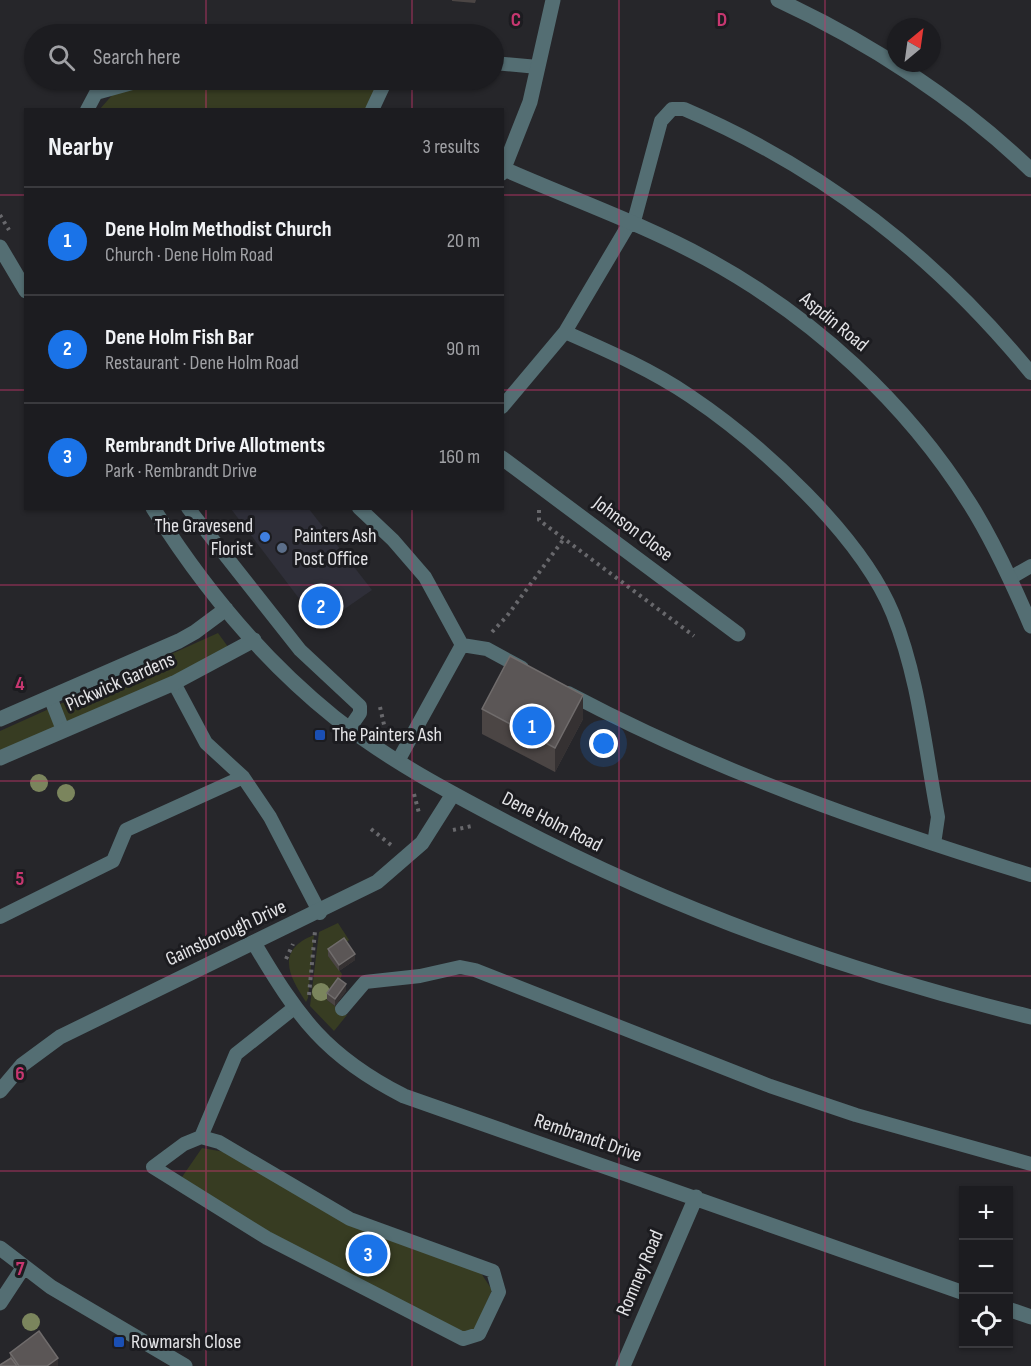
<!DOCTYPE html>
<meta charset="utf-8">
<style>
body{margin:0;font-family:"Sofia Sans Condensed",sans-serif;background:#29292d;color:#f1f3f6}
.controls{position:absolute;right:18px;bottom:18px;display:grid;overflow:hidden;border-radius:0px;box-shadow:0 2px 4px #0004}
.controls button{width:54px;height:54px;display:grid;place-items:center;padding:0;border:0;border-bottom:2px solid #3a3a3e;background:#1c1c20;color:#f1f3f6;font:30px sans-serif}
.compass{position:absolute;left:887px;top:18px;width:54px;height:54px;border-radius:50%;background:#1c1c20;box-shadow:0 2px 4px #0004;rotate:29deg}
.you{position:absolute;left:604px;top:744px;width:21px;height:21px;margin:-15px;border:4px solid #fff;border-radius:50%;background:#1a73e8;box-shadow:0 0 0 9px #1a73e833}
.badge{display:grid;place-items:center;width:39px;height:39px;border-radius:50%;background:#1a73e8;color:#fff;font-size:20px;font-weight:700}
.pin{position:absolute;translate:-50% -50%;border:3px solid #fff;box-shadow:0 2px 6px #0006}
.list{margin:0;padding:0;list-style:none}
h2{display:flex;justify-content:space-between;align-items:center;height:78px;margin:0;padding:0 24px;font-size:26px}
h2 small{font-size:20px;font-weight:400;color:#a0a1a5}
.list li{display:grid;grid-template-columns:39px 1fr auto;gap:18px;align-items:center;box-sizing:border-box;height:108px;padding:0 24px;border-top:2px solid #3a3a3e}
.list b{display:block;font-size:22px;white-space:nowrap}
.list p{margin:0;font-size:20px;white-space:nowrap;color:#a0a1a5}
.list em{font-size:20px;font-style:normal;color:#a0a1a5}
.icon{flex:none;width:33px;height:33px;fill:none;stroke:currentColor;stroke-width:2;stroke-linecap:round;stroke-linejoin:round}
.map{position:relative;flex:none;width:1031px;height:1366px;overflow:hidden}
.search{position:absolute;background:#1c1c20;box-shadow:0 2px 4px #0004;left:24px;top:24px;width:480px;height:66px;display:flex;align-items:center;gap:15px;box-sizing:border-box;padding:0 21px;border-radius:33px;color:#a0a1a5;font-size:22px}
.panel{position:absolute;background:#1c1c20;box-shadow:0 2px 4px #0004;left:24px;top:108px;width:480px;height:402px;border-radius:0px}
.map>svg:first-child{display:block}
.built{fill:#2f2f39}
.green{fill:#373c22}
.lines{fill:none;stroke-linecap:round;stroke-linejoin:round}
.path{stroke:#68686c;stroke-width:4;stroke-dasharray:3 4.5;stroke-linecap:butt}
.service{stroke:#546e73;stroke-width:14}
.minor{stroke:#546e73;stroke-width:15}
.tree{fill:#7b855d}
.wall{fill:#4b4544}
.shaded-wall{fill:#353132}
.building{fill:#5b5656;stroke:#706c6c;stroke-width:1.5}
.grid{fill:none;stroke:#c73770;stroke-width:1.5;stroke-opacity:0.55}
.shop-dot{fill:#3f7fe0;stroke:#1c1c20;stroke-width:2}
.service-dot{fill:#5c6f8a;stroke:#1c1c20;stroke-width:2}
.transit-dot{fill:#1a4fb4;stroke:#1c1c20;stroke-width:2}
.labels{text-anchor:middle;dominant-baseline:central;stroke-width:6;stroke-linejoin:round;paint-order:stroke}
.street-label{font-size:20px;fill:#e4e4e7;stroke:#1c1c20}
.poi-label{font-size:20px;fill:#e4e4e7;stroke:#1c1c20;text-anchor:start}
.grid-label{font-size:20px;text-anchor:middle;font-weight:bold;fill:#c73770;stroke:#1c1c20;stroke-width:6;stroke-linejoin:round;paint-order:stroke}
</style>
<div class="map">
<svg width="1031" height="1366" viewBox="0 0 1031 1366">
<rect width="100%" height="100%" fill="#26262a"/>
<path class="built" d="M 231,509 L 309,509 L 372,590 L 320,626 Z"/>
<path class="green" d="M 163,80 L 379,80 L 367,109 L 99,110 L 115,92 Z
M 218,633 L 231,651 L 0,753 L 0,731 Z
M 338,923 L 349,940 L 329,956 L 342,974 L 339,984 L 327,1000 L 347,1015 L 334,1031 L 310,1006 L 319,932 Z
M 314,935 L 308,998 L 306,1002 C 288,975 276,950 314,935 Z
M 202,1148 L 225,1152 L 346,1223 L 481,1273 L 492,1290 L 475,1329 L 462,1334 L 268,1235 L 182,1177 Z"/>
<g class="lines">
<path class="path" d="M 0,215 L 9,230
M 539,510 L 539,520 L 694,636
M 492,632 L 507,616 L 563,540
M 380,707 L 385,729
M 414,794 L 419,813
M 371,829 L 391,845
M 453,830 L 472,826
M 286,959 L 293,944
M 309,995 L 315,931"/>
<path class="service" d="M 494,63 L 538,67
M 87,110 L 96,93 L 143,80
M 372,110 L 386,80
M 633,225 L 661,121 L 672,109 L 684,109 C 824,169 935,256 1031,373
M 565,332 C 606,350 652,370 690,396 C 760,443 861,535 893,614 C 919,679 925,749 938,817 L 934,844
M 502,407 L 565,332 L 629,224
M 188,508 L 300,650 L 360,706 L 360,713 L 349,729
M 359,508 L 393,540 L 425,577 L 462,645
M 1010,578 L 1031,566
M 174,683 L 206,743 L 243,777 L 270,817 L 320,913
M 568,693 C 715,771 872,826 1031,875
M 50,697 L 63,730
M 398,761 L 462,645 L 487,649 L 522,668
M 0,917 L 113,861 L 126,830 L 243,777
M 342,1009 L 365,982 L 420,976 L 460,967 L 475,970 L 770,1086 L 856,1115 L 1031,1164
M 201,1137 L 184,1144 L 153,1167 L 267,1238 L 463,1339 L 479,1334 L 499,1292 L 493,1271 L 350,1219 L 219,1142 L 201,1137 L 236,1054 L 294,1008"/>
<path class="minor" d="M 778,0 C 869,42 958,100 1031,170
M 504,169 C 572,199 643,224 707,259 C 813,317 906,402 970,504 C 994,542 1013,584 1031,626
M 502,173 L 530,102 L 553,0
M 0,247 L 26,291
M 502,458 L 738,634
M 153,508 C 202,586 262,659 334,717 C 388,760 451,793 512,825 C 678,912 850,973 1031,1017
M 0,719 L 179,641 L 195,632 L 226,609
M 0,758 L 174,683 L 254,640
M 254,943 C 298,1017 325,1056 404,1096 L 964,1293
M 0,1091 L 22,1065 L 60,1037 L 377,882 L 422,843 L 453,794
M 0,1248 L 51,1287 L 185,1366
M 0,1303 L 23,1268
M 1008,1309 L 1031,1317
M 623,1366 L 696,1197"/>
</g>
<g class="tree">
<circle cx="39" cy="783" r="9"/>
<circle cx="66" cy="793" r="9"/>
<circle cx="321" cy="992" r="9"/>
<circle cx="31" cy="1322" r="9"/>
</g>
<path class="wall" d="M 452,0 L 476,0 L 475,3 L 452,1 Z
M 482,709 L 583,719 L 555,772 L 482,734 Z
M 328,949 L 355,960 L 339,971 L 328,956 Z
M 346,991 L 335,1006 L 327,1000 L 327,993 Z
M 10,1353 L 58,1366 L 0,1366 L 10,1359 Z"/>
<path class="shaded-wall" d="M 583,695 L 583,719 L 555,772 L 555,748 Z
M 355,954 L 355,960 L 339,971 L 339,965 Z
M 346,984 L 346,991 L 335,1006 L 335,999 Z
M 58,1358 L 58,1366 L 47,1366 Z"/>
<path class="building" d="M 510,656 L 583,695 L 555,748 L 482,709 Z
M 344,938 L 355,954 L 339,965 L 328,949 Z
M 338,978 L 346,984 L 335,999 L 327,993 Z
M 39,1331 L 58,1358 L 47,1366 L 19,1366 L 10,1353 Z
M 11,1358 L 17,1366 L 0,1366 L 0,1365 Z"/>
<path class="grid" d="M 206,0 L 206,34M 412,0 L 412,34M 619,0 L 619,1366M 825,0 L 825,1366M 206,80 L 206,110M 412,80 L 412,110M 0,195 L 26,195M 502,195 L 1031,195M 0,390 L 26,390M 502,390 L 1031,390M 206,508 L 206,1366M 412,508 L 412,1366M 0,585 L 1031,585M 0,781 L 1031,781M 0,976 L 1031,976M 0,1171 L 1031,1171"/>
<circle class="shop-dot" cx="265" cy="537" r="6"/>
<circle class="service-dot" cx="282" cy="548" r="6"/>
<g class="transit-dot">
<rect x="314" y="729" width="12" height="12" rx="3"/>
<rect x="113" y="1336" width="12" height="12" rx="3"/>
</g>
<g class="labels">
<g class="street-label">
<text transform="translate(834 322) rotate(39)">Aspdin Road</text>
<text transform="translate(633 529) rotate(37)">Johnson Close</text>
<text transform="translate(120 682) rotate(-24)">Pickwick Gardens</text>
<text transform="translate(552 822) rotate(27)">Dene Holm Road</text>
<text transform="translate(226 933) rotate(-25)">Gainsborough Drive</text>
<text transform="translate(588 1138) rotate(19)">Rembrandt Drive</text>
<text transform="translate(640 1273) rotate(-67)">Romney Road</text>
</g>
<g class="poi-label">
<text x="253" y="526" text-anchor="end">The Gravesend<tspan x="253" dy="23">Florist</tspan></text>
<text x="294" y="536">Painters Ash<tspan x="294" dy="23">Post Office</tspan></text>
<text x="332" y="735">The Painters Ash</text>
<text x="131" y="1342">Rowmarsh Close</text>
</g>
</g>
<g class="grid-label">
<text x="516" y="26">C</text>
<text x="722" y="26">D</text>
<text x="20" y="690">4</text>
<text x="20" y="885">5</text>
<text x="20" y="1080">6</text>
<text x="20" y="1275">7</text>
</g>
</svg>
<div class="controls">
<button>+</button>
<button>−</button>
<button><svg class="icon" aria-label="locate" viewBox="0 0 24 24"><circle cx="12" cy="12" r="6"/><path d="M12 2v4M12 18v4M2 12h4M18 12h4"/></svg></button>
</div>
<svg class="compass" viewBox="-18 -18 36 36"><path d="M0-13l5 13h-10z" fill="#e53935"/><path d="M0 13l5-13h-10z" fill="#a0a1a5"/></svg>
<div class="you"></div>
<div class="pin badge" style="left:532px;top:726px">1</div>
<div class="pin badge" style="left:321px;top:606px">2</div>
<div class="pin badge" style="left:368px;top:1254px">3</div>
<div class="search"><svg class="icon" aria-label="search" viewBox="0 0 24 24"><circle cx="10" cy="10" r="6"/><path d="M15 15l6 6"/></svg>Search here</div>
<section class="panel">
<h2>Nearby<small>3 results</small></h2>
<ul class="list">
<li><span class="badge">1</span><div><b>Dene Holm Methodist Church</b><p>Church · Dene Holm Road</p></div><em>20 m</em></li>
<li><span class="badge">2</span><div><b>Dene Holm Fish Bar</b><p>Restaurant · Dene Holm Road</p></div><em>90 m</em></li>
<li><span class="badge">3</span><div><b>Rembrandt Drive Allotments</b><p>Park · Rembrandt Drive</p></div><em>160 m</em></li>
</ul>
</section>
</div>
